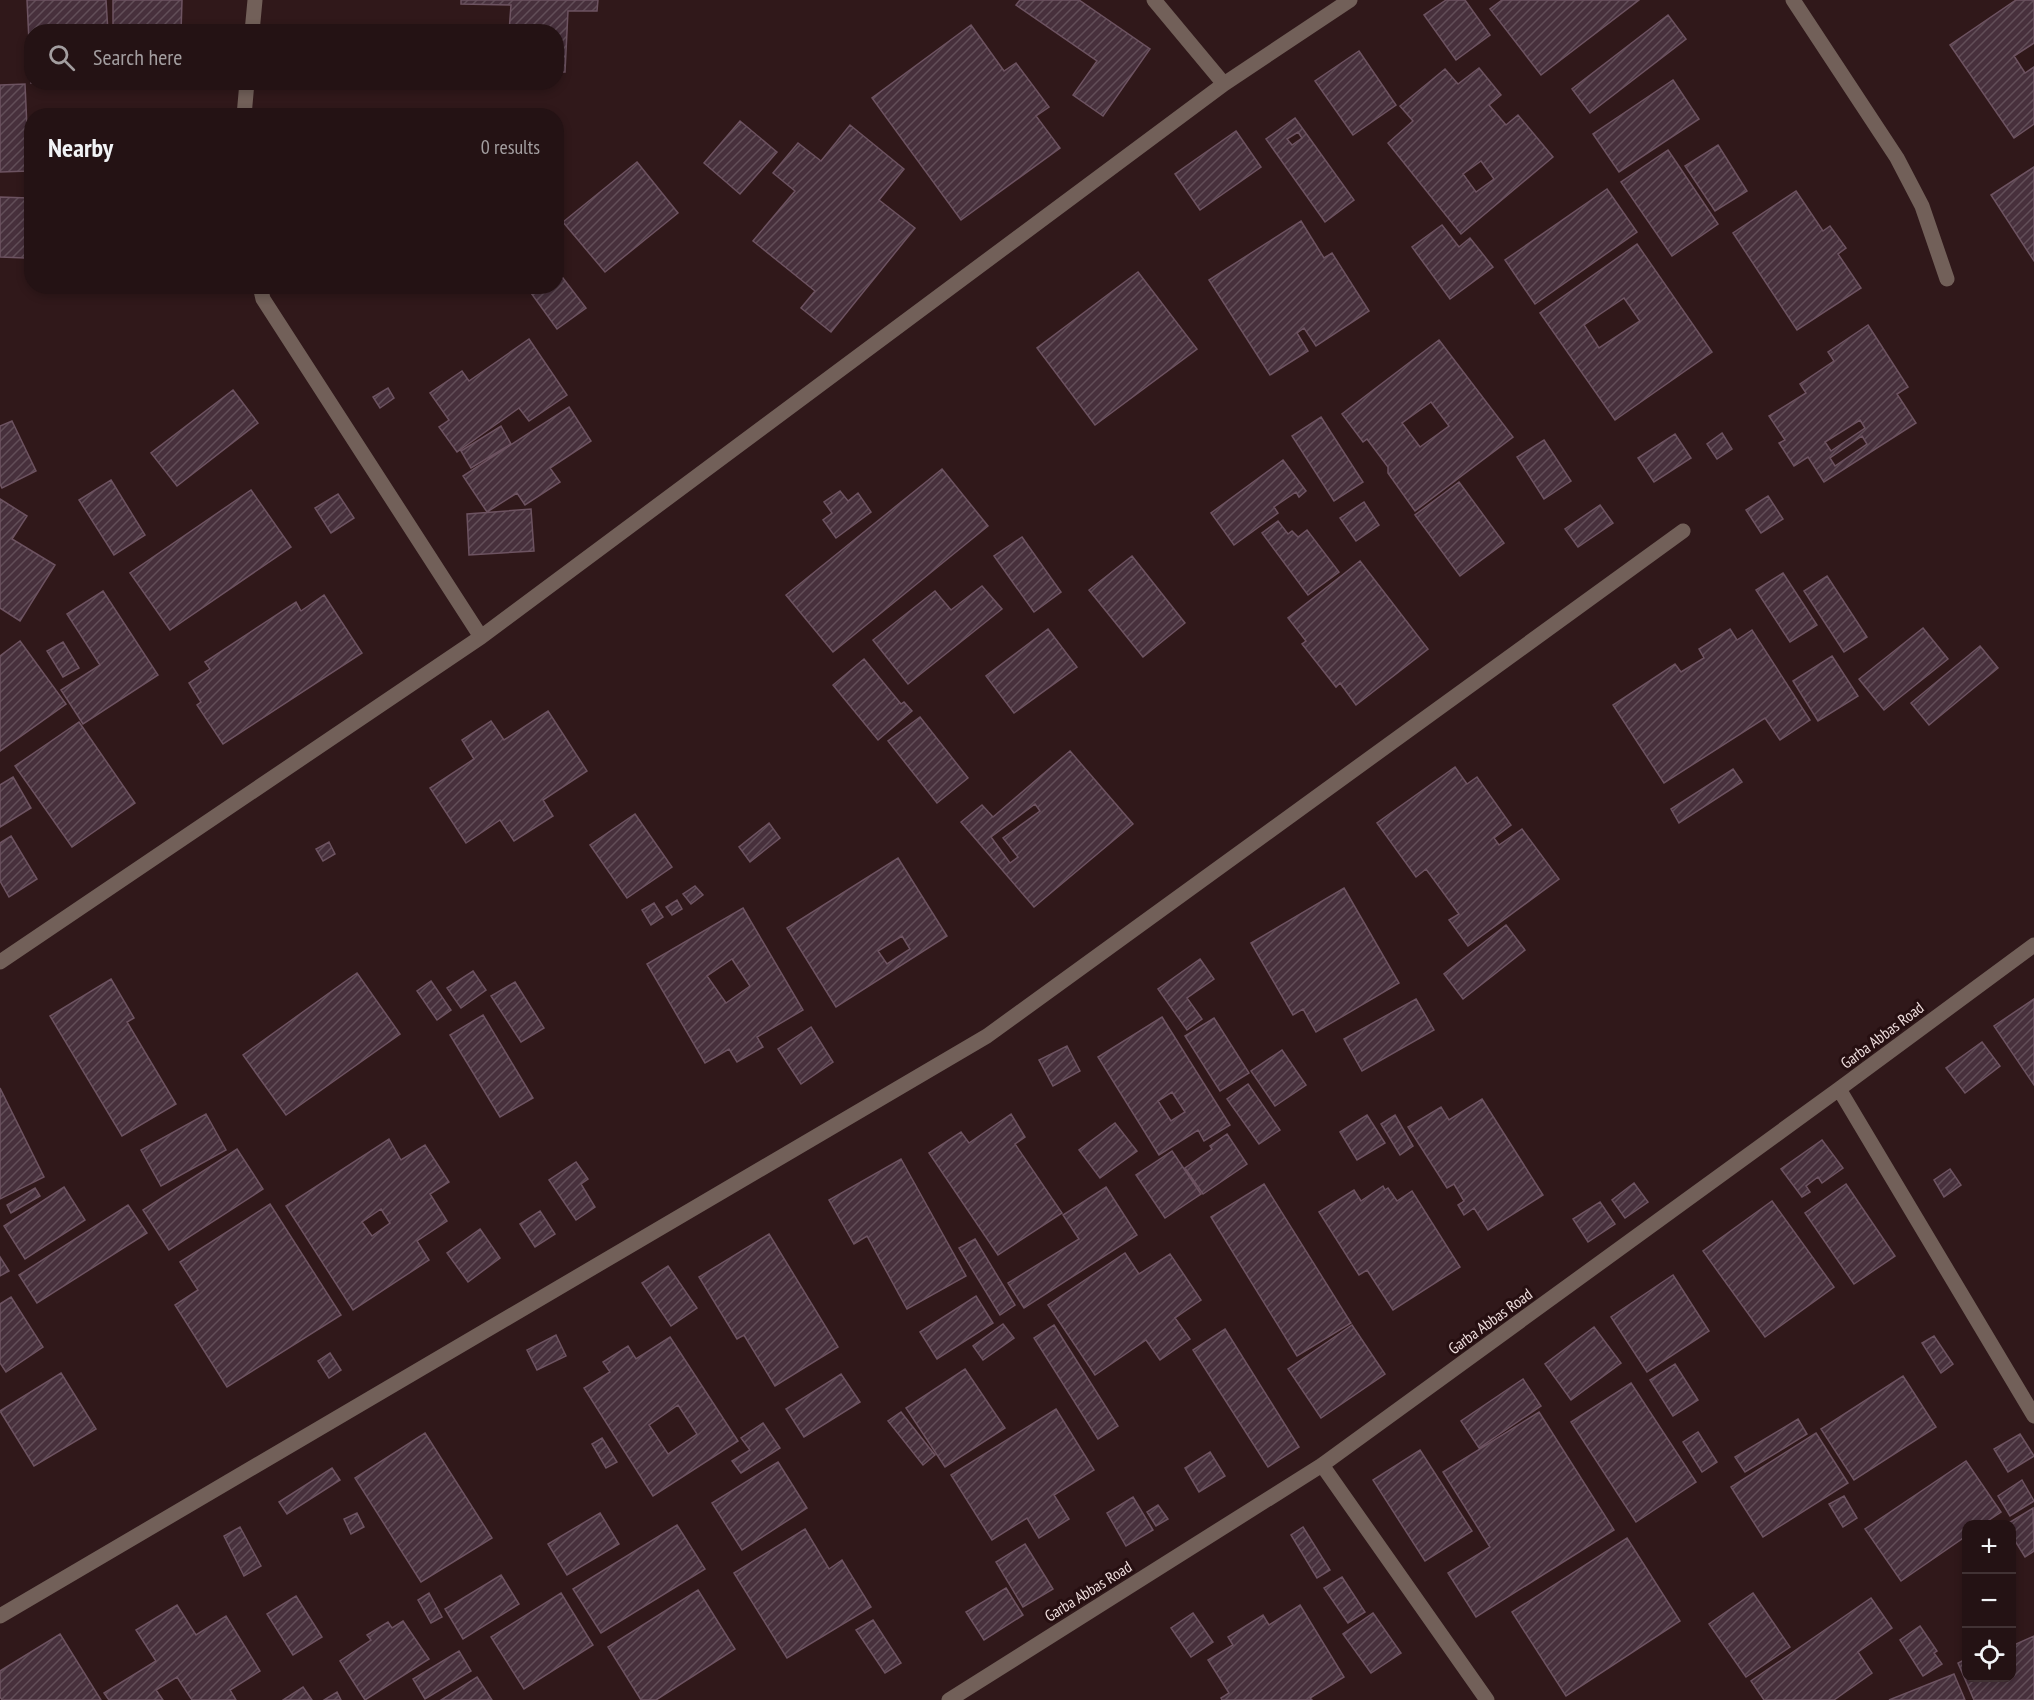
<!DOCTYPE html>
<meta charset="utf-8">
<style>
body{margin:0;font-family:"PT Sans Narrow",sans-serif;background:#2c1b1d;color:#f1f3f6}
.controls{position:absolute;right:18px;bottom:18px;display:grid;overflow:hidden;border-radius:12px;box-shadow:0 3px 9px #0003}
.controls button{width:54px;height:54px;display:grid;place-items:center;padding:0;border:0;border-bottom:2px solid #413234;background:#241214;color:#f1f3f6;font:30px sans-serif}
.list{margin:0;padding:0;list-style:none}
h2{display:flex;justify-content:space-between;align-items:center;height:78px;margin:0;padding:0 24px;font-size:26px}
h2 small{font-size:20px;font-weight:400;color:#a39ea0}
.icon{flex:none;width:33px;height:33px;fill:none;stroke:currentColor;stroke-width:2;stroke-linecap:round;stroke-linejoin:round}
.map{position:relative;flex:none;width:2034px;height:1700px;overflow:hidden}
.search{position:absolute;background:#241214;box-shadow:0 3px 9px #0003;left:24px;top:24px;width:540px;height:66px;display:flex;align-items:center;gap:15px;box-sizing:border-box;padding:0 21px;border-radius:24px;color:#a39ea0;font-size:22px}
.panel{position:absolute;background:#241214;box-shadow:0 3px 9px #0003;left:24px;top:108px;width:540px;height:186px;border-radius:24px}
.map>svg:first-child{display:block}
.building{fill:url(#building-hatch);stroke:#6d5361;stroke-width:1.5;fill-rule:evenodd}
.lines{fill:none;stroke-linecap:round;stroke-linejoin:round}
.street{stroke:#726059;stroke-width:15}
.labels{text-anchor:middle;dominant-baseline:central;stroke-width:6;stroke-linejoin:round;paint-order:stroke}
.street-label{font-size:16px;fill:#efdede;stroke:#260f11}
</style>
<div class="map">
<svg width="2034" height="1700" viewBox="0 0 2034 1700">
<defs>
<pattern id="building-hatch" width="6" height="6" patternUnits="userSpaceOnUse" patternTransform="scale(1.5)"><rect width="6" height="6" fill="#47303c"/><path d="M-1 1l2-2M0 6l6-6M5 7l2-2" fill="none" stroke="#624e58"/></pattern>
</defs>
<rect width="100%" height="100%" fill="#30181a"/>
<path class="building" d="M 27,0 L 106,0 L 108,32 L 32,32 L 32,82 L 36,82 L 31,83 Z
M 113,0 L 182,0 L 181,32 L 113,32 Z
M 461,0 L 598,0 L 597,11 L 568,11 L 565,72 L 556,72 L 556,32 L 509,32 L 511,5 L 461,4 Z
M 1020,0 L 1079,0 L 1150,49 L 1103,116 L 1073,95 L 1097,61 L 1016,5 Z
M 1446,0 L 1465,0 L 1490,35 L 1456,60 L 1424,15 Z
M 1502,0 L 1639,0 L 1541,75 L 1490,9 Z
M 2016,0 L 2034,0 L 2034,43 L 2014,56 L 2025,73 L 2034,67 L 2034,124 L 2014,138 L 1950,45 Z
M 1668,15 L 1686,39 L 1590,113 L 1572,89 Z
M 971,25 L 1004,71 L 1016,63 L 1049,107 L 1036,116 L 1060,148 L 961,220 L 872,98 Z
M 1359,51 L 1396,105 L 1353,135 L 1315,81 Z
M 1479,68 L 1501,95 L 1489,105 L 1506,125 L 1518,115 L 1553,157 L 1461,234 L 1388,143 L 1413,121 L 1400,106 L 1445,69 L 1458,84 ZM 1481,161 L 1494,179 L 1476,192 L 1463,174 Z
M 1673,80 L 1699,119 L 1619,172 L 1593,134 Z
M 113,82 L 181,82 L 181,85 L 113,85 Z
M 25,84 L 29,171 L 0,172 L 0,85 Z
M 1295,118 L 1354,200 L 1325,222 L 1266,139 ZM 1298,132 L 1302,138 L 1292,145 L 1287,139 Z
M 740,121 L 777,152 L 740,194 L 704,163 Z
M 850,125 L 904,169 L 879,200 L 915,228 L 831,332 L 801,308 L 815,291 L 753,241 L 795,191 L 773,173 L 798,143 L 821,161 Z
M 1236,131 L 1261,167 L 1200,210 L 1175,174 Z
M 1718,145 L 1747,191 L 1715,211 L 1685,166 Z
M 1668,150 L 1718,224 L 1672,256 L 1621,182 Z
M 637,162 L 678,213 L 605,272 L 563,222 Z
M 2034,167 L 2034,261 L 1991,195 Z
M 1607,189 L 1637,232 L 1535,304 L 1505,260 Z
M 1796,191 L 1823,231 L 1830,226 L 1846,248 L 1838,254 L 1861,288 L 1797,330 L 1733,233 Z
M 0,197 L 28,198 L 25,258 L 0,257 Z
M 1301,221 L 1324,258 L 1332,253 L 1369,311 L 1316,346 L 1304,328 L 1297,333 L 1308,351 L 1270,375 L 1209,280 Z
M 1442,225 L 1459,247 L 1470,238 L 1493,267 L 1450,299 L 1412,247 Z
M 1637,244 L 1712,352 L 1615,420 L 1540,313 ZM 1624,298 L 1640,321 L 1599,348 L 1584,325 Z
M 556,269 L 586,308 L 557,329 L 526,286 L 556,286 Z
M 1138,272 L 1197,349 L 1095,425 L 1037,348 Z
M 1868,325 L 1908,387 L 1897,394 L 1916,423 L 1824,482 L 1808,457 L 1794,466 L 1779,443 L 1785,440 L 1769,416 L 1806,393 L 1800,384 L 1834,361 L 1828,352 ZM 1860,420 L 1865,428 L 1831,451 L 1825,442 ZM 1862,436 L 1867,444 L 1835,466 L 1830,458 Z
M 529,339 L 567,395 L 529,421 L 519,408 L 457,452 L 439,427 L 449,420 L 430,393 L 462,371 L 469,381 Z
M 1439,340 L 1513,437 L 1415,511 L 1388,473 L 1388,467 L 1367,439 L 1363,442 L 1342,414 ZM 1431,402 L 1449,426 L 1420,447 L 1402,423 Z
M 388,388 L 394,398 L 380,408 L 373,397 Z
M 233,390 L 258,423 L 177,486 L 151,453 Z
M 569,407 L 591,441 L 550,468 L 560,482 L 525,505 L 517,493 L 487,512 L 463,476 Z
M 1321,417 L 1363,482 L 1334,501 L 1292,436 Z
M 12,421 L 36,471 L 2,488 L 0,484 L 0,426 Z
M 501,426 L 511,444 L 471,468 L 461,451 Z
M 1722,433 L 1732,449 L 1717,459 L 1707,444 Z
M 1675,434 L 1691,458 L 1654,482 L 1638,458 Z
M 1544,440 L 1571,481 L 1544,499 L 1517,457 Z
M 1283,460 L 1306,491 L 1299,497 L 1296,492 L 1274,507 L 1278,513 L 1234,545 L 1211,513 Z
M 942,469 L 988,526 L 833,652 L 786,595 Z
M 111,480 L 145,535 L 114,555 L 79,500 Z
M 1459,482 L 1504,543 L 1460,576 L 1415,515 Z
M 251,490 L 291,547 L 170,630 L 130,573 Z
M 840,491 L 848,501 L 858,493 L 871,512 L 836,538 L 823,520 L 832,513 L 824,502 Z
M 338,494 L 354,518 L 331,533 L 315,508 Z
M 1768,496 L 1783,519 L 1761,533 L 1746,510 Z
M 0,499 L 27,516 L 12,539 L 55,565 L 20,621 L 0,608 Z
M 1364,502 L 1379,525 L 1356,541 L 1340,518 Z
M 1600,505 L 1613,523 L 1578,547 L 1565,529 Z
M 531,509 L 534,551 L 469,555 L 467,514 Z
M 1278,521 L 1288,534 L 1292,531 L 1298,537 L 1307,530 L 1339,572 L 1308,595 L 1262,533 Z
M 1022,537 L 1061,592 L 1034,612 L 994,556 Z
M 1132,556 L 1185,623 L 1143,657 L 1089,590 Z
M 1360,561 L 1428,649 L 1356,705 L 1340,683 L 1336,687 L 1302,644 L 1306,641 L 1288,618 Z
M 1783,573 L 1817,625 L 1790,642 L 1756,590 Z
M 1827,576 L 1867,637 L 1844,652 L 1804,591 Z
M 982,586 L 1002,609 L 908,684 L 873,640 L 935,591 L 951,610 Z
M 103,591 L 158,675 L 83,724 L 61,690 L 100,665 L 67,614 Z
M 324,595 L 362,653 L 223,744 L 197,705 L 201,702 L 189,683 L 210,669 L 205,662 L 296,602 L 301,611 Z
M 1923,628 L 1948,659 L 1884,710 L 1859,679 Z
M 1048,629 L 1077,667 L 1014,713 L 986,676 Z
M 1730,629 L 1737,640 L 1752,630 L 1810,720 L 1780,740 L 1765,718 L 1664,783 L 1613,705 L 1675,664 L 1681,672 L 1704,658 L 1699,649 Z
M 20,641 L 66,704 L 0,751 L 0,656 Z
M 63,642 L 79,668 L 63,677 L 47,651 Z
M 1980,646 L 1998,668 L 1929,725 L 1911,703 Z
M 1832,656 L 1858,696 L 1818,721 L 1793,681 Z
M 864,659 L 901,704 L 904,702 L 912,711 L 878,740 L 833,685 Z
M 548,711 L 587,771 L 543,800 L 553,816 L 514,841 L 500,820 L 466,843 L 430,788 L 474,759 L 462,740 L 491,721 L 504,740 Z
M 920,717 L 968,778 L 937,803 L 888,741 Z
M 79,722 L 135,803 L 72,847 L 15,766 Z
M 1070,751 L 1133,824 L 1034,907 L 961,822 L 982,805 L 993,817 ZM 1035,804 L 1040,811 L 1003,838 L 1018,857 L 1010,863 L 991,837 Z
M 1455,767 L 1467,784 L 1477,777 L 1511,825 L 1494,838 L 1499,845 L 1522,829 L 1559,879 L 1468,946 L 1449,920 L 1459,914 L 1426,869 L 1416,877 L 1377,823 Z
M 1733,769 L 1742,782 L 1679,823 L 1671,809 Z
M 13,777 L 31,808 L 0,827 L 0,785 Z
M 635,814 L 672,867 L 627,898 L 590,845 Z
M 769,823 L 780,838 L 750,862 L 739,847 Z
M 11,836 L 37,879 L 9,897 L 0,881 L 0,843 Z
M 329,842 L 335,854 L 323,861 L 316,849 Z
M 898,858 L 947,936 L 836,1007 L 787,928 ZM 902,936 L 910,949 L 887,964 L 878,951 Z
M 695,886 L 703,895 L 691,904 L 683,894 Z
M 1344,888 L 1399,983 L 1316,1032 L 1303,1009 L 1293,1015 L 1251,943 Z
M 677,900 L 682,909 L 672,915 L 666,907 Z
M 654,903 L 663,917 L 651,925 L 642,910 Z
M 743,908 L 803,1010 L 757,1037 L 763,1047 L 737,1062 L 729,1049 L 705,1063 L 647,964 ZM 732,959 L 750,986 L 726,1003 L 707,976 Z
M 1506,925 L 1525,950 L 1463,999 L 1444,974 Z
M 1200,959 L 1214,979 L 1187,998 L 1202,1019 L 1187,1030 L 1158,989 Z
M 473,971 L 486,990 L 461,1008 L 447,988 Z
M 357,973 L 400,1034 L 286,1115 L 243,1055 Z
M 111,979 L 134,1018 L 127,1022 L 176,1104 L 122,1136 L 50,1016 Z
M 431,981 L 451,1010 L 437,1020 L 417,991 Z
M 515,982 L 544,1028 L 521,1042 L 491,996 Z
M 1416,999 L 1434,1030 L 1362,1071 L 1344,1039 Z
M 2034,999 L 2034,1085 L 1994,1026 Z
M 483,1015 L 533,1098 L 500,1117 L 450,1035 Z
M 1162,1017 L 1230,1125 L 1204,1141 L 1198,1130 L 1159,1155 L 1098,1057 ZM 1172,1092 L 1185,1112 L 1171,1121 L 1158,1101 Z
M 1214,1018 L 1249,1073 L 1220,1091 L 1185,1036 Z
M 811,1027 L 833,1062 L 801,1084 L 778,1049 Z
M 1982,1042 L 2000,1066 L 1965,1093 L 1946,1068 Z
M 1067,1046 L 1080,1071 L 1053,1086 L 1039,1060 Z
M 1282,1050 L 1306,1085 L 1275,1106 L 1251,1071 Z
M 1248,1084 L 1280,1130 L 1259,1144 L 1227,1099 Z
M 0,1088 L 44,1177 L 0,1199 Z
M 1482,1099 L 1543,1195 L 1488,1230 L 1474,1208 L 1464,1215 L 1458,1205 L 1464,1201 L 1454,1184 L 1447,1188 L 1408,1127 L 1441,1107 L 1449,1120 Z
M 206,1114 L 226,1150 L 161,1186 L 141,1150 Z
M 1011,1114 L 1025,1137 L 1015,1144 L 1062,1213 L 998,1255 L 929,1153 L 961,1132 L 969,1143 Z
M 1367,1115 L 1385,1143 L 1357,1160 L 1340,1132 Z
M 1395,1115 L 1413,1146 L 1400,1155 L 1381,1124 Z
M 1115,1123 L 1137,1151 L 1100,1178 L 1079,1150 Z
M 1227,1134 L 1247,1164 L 1203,1194 L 1185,1168 L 1212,1149 L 1210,1146 Z
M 389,1139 L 401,1160 L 425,1145 L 449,1182 L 430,1194 L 447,1221 L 417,1241 L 429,1260 L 353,1310 L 286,1206 ZM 381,1209 L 390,1223 L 372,1236 L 362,1222 Z
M 1822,1140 L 1843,1168 L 1822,1183 L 1818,1177 L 1806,1186 L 1810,1192 L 1802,1197 L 1781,1169 Z
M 237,1149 L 263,1189 L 169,1250 L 143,1210 Z
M 1172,1151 L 1201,1194 L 1165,1218 L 1136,1175 Z
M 901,1159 L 966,1276 L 907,1309 L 867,1236 L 854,1244 L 829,1200 Z
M 576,1162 L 588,1179 L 581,1184 L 595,1207 L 576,1220 L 549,1180 Z
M 1950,1169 L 1961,1185 L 1944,1197 L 1934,1180 Z
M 1634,1183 L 1648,1202 L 1625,1218 L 1612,1200 Z
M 1264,1184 L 1351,1323 L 1297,1356 L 1211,1217 Z
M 1846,1184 L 1895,1256 L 1854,1284 L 1805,1213 Z
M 1383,1186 L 1385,1190 L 1388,1188 L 1397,1201 L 1412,1191 L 1460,1267 L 1393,1310 L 1367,1270 L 1359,1275 L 1319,1212 L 1354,1190 L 1361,1201 Z
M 64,1187 L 85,1220 L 25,1259 L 4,1226 Z
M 1106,1187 L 1137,1235 L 1024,1308 L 1008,1283 L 1079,1239 L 1063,1215 Z
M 35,1188 L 40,1196 L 11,1213 L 7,1205 Z
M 1772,1201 L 1834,1287 L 1765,1337 L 1703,1251 Z
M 1600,1202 L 1615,1224 L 1588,1242 L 1573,1219 Z
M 270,1204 L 341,1315 L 227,1387 L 175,1305 L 198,1290 L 180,1262 Z
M 128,1205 L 147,1233 L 37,1303 L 19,1275 Z
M 540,1211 L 555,1234 L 535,1247 L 520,1224 Z
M 480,1229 L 500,1258 L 468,1282 L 447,1253 Z
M 769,1234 L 838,1347 L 775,1386 L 744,1335 L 737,1339 L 699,1277 Z
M 975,1239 L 1015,1305 L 1000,1315 L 959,1248 Z
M 1125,1253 L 1139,1274 L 1170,1254 L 1201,1300 L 1175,1318 L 1190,1339 L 1160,1360 L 1146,1340 L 1095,1375 L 1048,1305 Z
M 0,1257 L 9,1271 L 0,1276 Z
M 668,1266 L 697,1308 L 671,1326 L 642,1283 Z
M 1673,1275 L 1709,1331 L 1647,1372 L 1611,1317 Z
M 976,1296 L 993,1323 L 937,1359 L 920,1332 Z
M 11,1297 L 43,1347 L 6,1372 L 0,1363 L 0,1304 Z
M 1003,1324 L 1014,1338 L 983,1360 L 973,1346 Z
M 1054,1325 L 1118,1426 L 1098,1439 L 1034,1338 Z
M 1352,1325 L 1385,1374 L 1321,1418 L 1288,1369 Z
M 1594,1327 L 1621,1363 L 1571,1400 L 1545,1364 Z
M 1225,1329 L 1299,1447 L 1268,1467 L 1193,1350 Z
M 556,1335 L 566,1356 L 537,1370 L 527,1350 Z
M 1934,1336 L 1953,1364 L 1941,1373 L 1922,1343 Z
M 670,1337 L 738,1441 L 653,1496 L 584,1388 L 610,1372 L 603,1362 L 628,1346 L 636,1359 ZM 678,1405 L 697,1434 L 668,1454 L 649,1425 Z
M 330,1353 L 341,1370 L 329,1378 L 318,1361 Z
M 1675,1364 L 1698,1400 L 1673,1416 L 1650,1380 Z
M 965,1369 L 1005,1428 L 945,1467 L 906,1408 Z
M 61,1373 L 96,1429 L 34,1466 L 0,1411 Z
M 841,1374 L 860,1402 L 804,1437 L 786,1409 Z
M 1903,1376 L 1936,1427 L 1854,1480 L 1821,1429 Z
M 1523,1379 L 1541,1406 L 1479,1448 L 1461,1421 Z
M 1631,1383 L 1696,1482 L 1636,1522 L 1571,1422 Z
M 1056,1409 L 1094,1470 L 1054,1495 L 1069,1519 L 1039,1538 L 1027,1518 L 992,1540 L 951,1475 Z
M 901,1412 L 935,1455 L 923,1465 L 888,1421 Z
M 1539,1412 L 1614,1530 L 1476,1617 L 1448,1573 L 1490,1547 L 1443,1472 Z
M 1798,1419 L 1807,1434 L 1745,1472 L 1735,1457 Z
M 763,1423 L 780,1448 L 741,1473 L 732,1461 L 750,1450 L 741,1438 Z
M 1698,1432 L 1717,1462 L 1702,1472 L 1683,1442 Z
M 425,1433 L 492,1538 L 421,1582 L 355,1478 Z
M 1816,1433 L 1848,1483 L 1763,1537 L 1731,1487 Z
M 2020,1434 L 2034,1456 L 2008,1472 L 1994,1449 Z
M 602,1438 L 617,1462 L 606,1468 L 592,1444 Z
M 1420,1450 L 1472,1531 L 1425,1561 L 1373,1480 Z
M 1210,1452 L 1225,1476 L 1199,1492 L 1185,1468 Z
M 1966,1461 L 2001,1512 L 1983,1524 L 1966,1524 L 1966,1536 L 1901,1581 L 1865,1529 Z
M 778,1462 L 807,1508 L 742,1550 L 712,1503 Z
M 332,1468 L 340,1480 L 287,1514 L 279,1502 Z
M 2022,1480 L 2034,1501 L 2010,1516 L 1998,1496 Z
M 1844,1496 L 1857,1518 L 1843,1527 L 1829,1504 Z
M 1133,1497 L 1153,1530 L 1126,1546 L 1107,1513 Z
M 1158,1505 L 1168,1519 L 1156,1526 L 1147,1512 Z
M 2033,1508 L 2034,1551 L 2025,1557 L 2012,1536 L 2012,1524 L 2007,1524 Z
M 357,1513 L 364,1527 L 351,1534 L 344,1519 Z
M 600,1513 L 619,1544 L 567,1575 L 548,1544 Z
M 677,1525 L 705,1569 L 601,1633 L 573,1589 Z
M 240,1527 L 261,1566 L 244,1576 L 224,1536 Z
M 1303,1527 L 1330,1570 L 1317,1578 L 1291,1535 Z
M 805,1529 L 829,1569 L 842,1560 L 871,1607 L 787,1658 L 734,1573 Z
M 1627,1538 L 1680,1621 L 1566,1696 L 1512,1612 Z
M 1025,1544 L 1053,1589 L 1023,1607 L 996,1562 Z
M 501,1575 L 519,1604 L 463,1639 L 445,1609 Z
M 1342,1577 L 1365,1612 L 1348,1623 L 1324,1588 Z
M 1006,1588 L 1023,1615 L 984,1640 L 966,1612 Z
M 698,1590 L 735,1649 L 656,1700 L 641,1700 L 608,1647 Z
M 429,1593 L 442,1617 L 431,1623 L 418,1600 Z
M 561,1593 L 593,1645 L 524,1689 L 491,1637 Z
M 1753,1593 L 1790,1647 L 1746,1677 L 1709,1624 Z
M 296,1596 L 322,1637 L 293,1655 L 267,1614 Z
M 1871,1598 L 1892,1628 L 1858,1652 L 1872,1673 L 1834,1700 L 1764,1700 L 1751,1681 Z
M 177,1605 L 196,1635 L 226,1616 L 260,1671 L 230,1690 L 236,1700 L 192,1700 L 177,1677 L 156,1690 L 163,1700 L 109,1700 L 104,1693 L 156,1661 L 136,1630 Z
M 1300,1605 L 1344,1677 L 1310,1698 L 1312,1700 L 1222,1700 L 1221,1698 L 1229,1693 L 1208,1660 L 1233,1645 L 1228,1637 L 1263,1615 L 1269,1625 Z
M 1193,1613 L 1213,1642 L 1191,1657 L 1171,1628 Z
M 1373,1613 L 1401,1653 L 1371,1673 L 1343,1634 Z
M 873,1620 L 901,1663 L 885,1673 L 856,1630 Z
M 403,1621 L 429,1659 L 365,1700 L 340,1661 L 371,1640 L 367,1635 L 388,1622 L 392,1628 Z
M 1920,1626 L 1937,1651 L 1934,1653 L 1942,1664 L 1923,1676 L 1900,1640 Z
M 60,1634 L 101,1700 L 2,1700 L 0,1697 L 0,1671 Z
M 2034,1636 L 2034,1700 L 1974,1700 L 1958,1663 L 1966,1659 L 1966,1678 L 2012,1678 L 2012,1640 L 2014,1645 Z
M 459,1651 L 471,1671 L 425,1699 L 413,1679 Z
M 1954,1674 L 1965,1700 L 1889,1700 Z
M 477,1677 L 492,1700 L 441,1700 Z
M 303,1687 L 312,1700 L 283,1700 Z
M 337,1692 L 341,1700 L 324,1700 Z"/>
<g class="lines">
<path class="street" d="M 1154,0 L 1224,84
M 1793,0 L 1897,158 L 1922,206 L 1947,279
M 252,32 L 255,0
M 244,116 L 247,82
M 260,286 L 263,299 L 481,637
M 0,962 L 481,637 L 1224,84 L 1350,0
M 1839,1089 L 2034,1416
M 1322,1465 L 1487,1700
M 0,1616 L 987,1036 L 1683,531
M 949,1700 L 1322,1465 L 1839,1089 L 2034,945"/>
</g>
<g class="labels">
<g class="street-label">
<text transform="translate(1882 1035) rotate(-37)">Garba Abbas Road</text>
<text transform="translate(1490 1321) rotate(-36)">Garba Abbas Road</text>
<text transform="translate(1088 1591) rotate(-32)">Garba Abbas Road</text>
</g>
</g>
</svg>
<div class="controls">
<button>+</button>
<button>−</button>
<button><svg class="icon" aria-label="locate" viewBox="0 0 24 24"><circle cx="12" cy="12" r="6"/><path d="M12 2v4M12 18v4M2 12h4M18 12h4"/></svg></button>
</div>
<div class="search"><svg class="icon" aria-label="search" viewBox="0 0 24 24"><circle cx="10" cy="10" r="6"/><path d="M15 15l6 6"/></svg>Search here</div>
<section class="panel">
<h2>Nearby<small>0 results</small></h2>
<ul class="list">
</ul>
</section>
</div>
